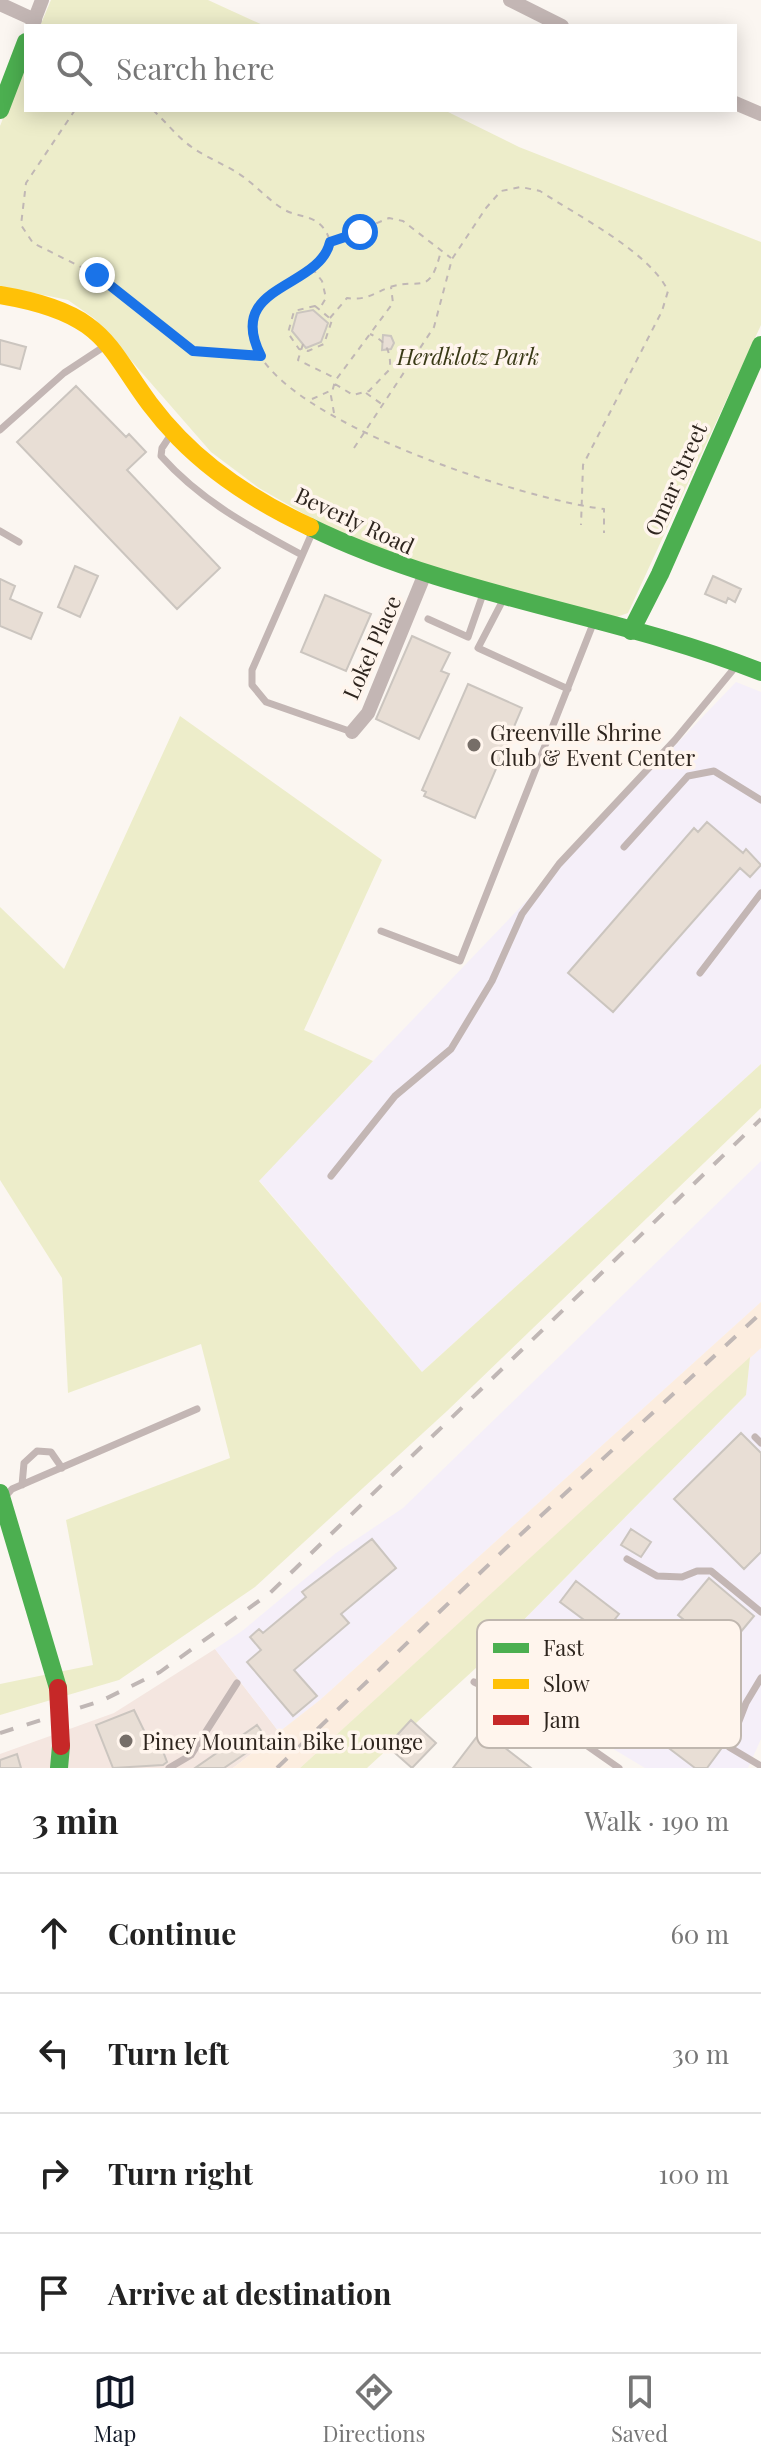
<!DOCTYPE html>
<meta charset="utf-8">
<style>
body{margin:0;font-family:"Playfair Display",serif;background:#f6f6f6;color:#222}
.stop{position:absolute;width:24px;height:24px;margin:-18px;border:6px solid #1a73e8;border-radius:50%;background:#fff}
.stop.end{background:#1a73e8;border-color:#fff;box-shadow:0 2px 8px #0008}
.list{margin:0;padding:0;list-style:none}
h2{display:flex;justify-content:space-between;align-items:center;height:104px;margin:0;padding:0 32px;font-size:34px}
h2 small{font-size:26px;font-weight:400;color:#767676}
.list li{display:grid;grid-template-columns:52px 1fr auto;gap:24px;align-items:center;box-sizing:border-box;height:120px;padding:0 32px;border-top:2px solid #e0e0e0}
.list b{display:block;font-size:30px;white-space:nowrap}
.list em{font-size:26px;font-style:normal;color:#767676}
.icon{flex:none;width:44px;height:44px;fill:none;stroke:currentColor;stroke-width:2;stroke-linecap:round;stroke-linejoin:round}
.map{position:relative;flex:none;width:761px;height:1768px;overflow:hidden}
.search{position:absolute;background:#fff;box-shadow:0 4px 20px #0003;left:24px;right:24px;top:24px;height:88px;display:flex;align-items:center;gap:20px;box-sizing:border-box;padding:0 28px;border-radius:0px;color:#767676;font-size:30px}
.sheet{height:584px;background:#fff}
nav{display:flex;justify-content:space-around;align-items:center;box-sizing:border-box;height:112px;border-top:2px solid #e0e0e0;background:#fff;font-size:22px;color:#767676}
nav a{display:grid;justify-items:center;gap:4px}
nav .on{color:#111827}
.map>svg:first-child{display:block}
.commercial{fill:#f4e6e0}
.industrial{fill:#f5eff9}
.built{fill:#fceddf}
.green{fill:#ededca}
.building{fill:#e8ded5;stroke:#cbc5bf;stroke-width:2}
.lines{fill:none;stroke-linecap:round;stroke-linejoin:round}
.path{stroke:#c0b7b5;stroke-width:2;stroke-dasharray:6 6;stroke-linecap:butt}
.lane{stroke:#c3b6b4;stroke-width:7}
.street{stroke:#c3b6b4;stroke-width:14}
.fast{stroke:#4caf50;stroke-width:18}
.slow{stroke:#ffc107;stroke-width:18}
.rail{stroke:#c0b7b5;stroke-width:4;stroke-dasharray:14 14;stroke-linecap:butt}
.jam-bridge{stroke:#c62828;stroke-width:18}
.route{stroke:#1a73e8;stroke-width:10}
.poi-dot{fill:#766e68;stroke:#fff5ed;stroke-width:3}
.labels{text-anchor:middle;dominant-baseline:central;stroke-width:7;stroke-linejoin:round;paint-order:stroke}
.park-label{font-size:22px;font-style:italic;fill:#393a16;stroke:#fff5ed}
.street-label{font-size:22px;fill:#2e251e;stroke:#fff5ed}
.poi-label{font-size:22px;fill:#2e251e;stroke:#fff5ed;text-anchor:start}
.key{fill:#fff5ed;stroke:#c0b7af;stroke-width:2}
.key-label{font-size:22px;fill:#2e251e}
</style>
<div class="map">
<svg width="761" height="1768" viewBox="0 0 761 1768">
<rect width="100%" height="100%" fill="#fbf6f1"/>
<path class="commercial" d="M 215,1649 L 279,1732 L 233,1768 L 0,1768 L 0,1754 L 114,1713 Z"/>
<path class="industrial" d="M 736,682 L 761,692 L 761,1064 L 422,1372 L 259,1180 Z
M 761,1161 L 761,1302 L 320,1700 L 279,1732 L 215,1649 L 242,1631 L 336,1553 L 403,1508 Z
M 761,1348 L 761,1739 L 748,1768 L 645,1768 L 477,1667 L 746,1395 L 750,1357 Z"/>
<path class="built" d="M 761,1302 L 761,1348 L 300,1768 L 233,1768 L 320,1700 Z"/>
<path class="green" d="M 51,0 L 208,0 L 265,26 L 40,26 Z
M 26,60 L 26,110 L 444,110 L 519,147 L 761,242 L 761,325 L 628,613 L 611,619 L 460,577 L 334,531 L 259,488 L 211,452 L 95,319 L 68,300 L 0,286 L 0,126 Z
M 180,716 L 382,860 L 304,1030 L 373,1061 L 259,1181 L 422,1372 L 761,1064 L 761,1108 L 447,1411 L 255,1587 L 119,1680 L 0,1715 L 0,1684 L 93,1665 L 66,1520 L 230,1458 L 201,1344 L 68,1393 L 62,1278 L 0,1180 L 0,907 L 64,969 Z
M 750,1357 L 746,1395 L 477,1667 L 367,1768 L 300,1768 Z"/>
<path class="building" d="M 313,310 L 328,323 L 321,342 L 306,348 L 292,331 L 297,313 Z
M 383,335 L 391,336 L 394,343 L 391,349 L 382,350 Z
M 0,340 L 26,347 L 20,369 L 0,364 Z
M 76,386 L 126,437 L 129,434 L 146,452 L 127,470 L 220,568 L 177,609 L 17,442 Z
M 75,566 L 98,576 L 80,617 L 58,607 Z
M 713,576 L 741,589 L 735,602 L 728,598 L 726,603 L 705,594 Z
M 0,579 L 15,586 L 10,599 L 42,613 L 31,639 L 0,626 Z
M 325,595 L 371,614 L 346,671 L 301,652 Z
M 412,636 L 450,653 L 441,671 L 449,674 L 419,739 L 376,719 Z
M 468,684 L 522,708 L 475,818 L 424,796 L 426,792 L 422,790 Z
M 707,822 L 743,853 L 746,849 L 761,865 L 750,877 L 740,868 L 613,1012 L 568,973 L 694,828 L 698,832 Z
M 741,1433 L 761,1453 L 761,1552 L 744,1569 L 674,1499 Z
M 631,1529 L 651,1542 L 641,1557 L 621,1545 Z
M 372,1539 L 396,1568 L 341,1614 L 349,1623 L 294,1670 L 317,1696 L 293,1716 L 247,1662 L 261,1650 L 250,1637 L 259,1629 L 263,1633 L 306,1597 L 302,1592 Z
M 709,1578 L 754,1616 L 724,1652 L 678,1615 Z
M 576,1581 L 619,1614 L 603,1634 L 560,1602 Z
M 617,1645 L 643,1655 L 636,1673 L 654,1687 L 663,1663 L 674,1667 L 682,1646 L 732,1685 L 708,1740 L 721,1749 L 707,1768 L 695,1768 L 620,1711 L 615,1722 L 589,1711 Z
M 134,1710 L 153,1749 L 161,1746 L 167,1762 L 163,1765 L 113,1768 L 96,1725 Z
M 411,1720 L 436,1743 L 412,1768 L 387,1746 Z
M 257,1725 L 267,1739 L 224,1768 L 195,1768 Z
M 482,1730 L 531,1768 L 453,1768 Z
M 17,1754 L 21,1768 L 0,1768 L 0,1760 Z"/>
<g class="lines">
<path class="path" d="M 75,110 L 26,183 L 21,225 L 33,243 L 97,275 L 193,351 L 260,356
M 153,110 C 167,123 177,137 193,148 C 209,159 229,166 245,178 C 258,188 269,200 283,209 C 298,218 314,214 325,230 C 354,274 231,280 255,345 C 282,422 526,500 604,509 L 604,533
M 332,242 L 389,218 L 403,221 L 451,258
M 312,268 L 322,281 L 326,298 L 320,308
M 315,306 L 332,320 L 324,344 L 308,351 L 299,349 L 288,333 L 294,311 Z
M 330,318 L 347,298 C 366,301 374,293 390,287 C 421,277 429,298 441,251
M 303,344 L 298,360 L 335,378
M 335,384 L 353,395 L 369,391 L 390,369 C 391,351 386,341 370,334
M 366,393 L 383,405
M 312,399 L 332,390
M 334,413 L 331,396 L 335,381 L 393,303 L 391,287
M 354,448 L 434,327 L 452,259 L 486,208 L 501,191 L 521,187 L 540,191 C 576,215 650,252 668,291 L 662,311 L 583,465 L 581,525"/>
<path class="lane" d="M 0,430 L 64,373 L 105,346
M 172,433 L 162,448 L 161,456 C 201,501 250,527 302,555
M 0,531 L 19,542
M 312,533 L 252,670 L 252,685 L 266,702 L 352,732
M 503,600 L 478,648 L 568,689
M 428,619 L 468,637 L 483,594
M 624,847 L 688,776 L 714,771 L 761,800
M 381,931 L 460,961 L 593,624
M 700,973 L 761,893
M 331,1176 L 395,1096 L 451,1049 L 492,981 L 522,914 L 559,864 L 675,740 L 737,665
M 755,1437 L 761,1443
M 22,1485 L 24,1463 L 37,1451 L 51,1452 L 62,1468
M 4,1498 L 12,1489 L 197,1409
M 627,1559 L 657,1576 L 682,1577 L 697,1571 L 711,1571 L 761,1612
M 761,1678 L 746,1703 L 729,1747 L 761,1766
M 474,1682 L 543,1715 L 619,1768
M 169,1768 L 191,1755 L 237,1683"/>
<path class="street" d="M 510,0 L 562,26
M 0,4 L 35,20
M 32,26 L 42,0
M 735,103 L 761,114
M 352,732 L 368,713 L 424,576"/>
<path class="fast" d="M 0,110 L 26,42
M 310,527 C 456,598 613,613 761,672
M 631,631 L 660,574 L 761,345
M 0,1493 L 58,1688
M 59,1768 L 61,1746"/>
<path class="slow" d="M 0,295 C 126,316 104,361 179,438 C 216,476 263,505 310,527"/>
<path class="rail" d="M 0,1733 L 101,1701 L 160,1672 L 270,1593 L 761,1119
M 277,1768 L 506,1548 L 761,1313"/>
<path class="jam-bridge" d="M 58,1688 L 61,1746"/>
</g>
<g class="lines">
<path class="route" d="M 97,275 L 193,351 L 261,356 C 224,284 319,290 330,242 L 360,232"/>
</g>
<g class="poi-dot">
<circle cx="474" cy="745" r="8"/>
<circle cx="126" cy="1741" r="8"/>
</g>
<g class="labels">
<g class="park-label">
<text x="468" y="356">Herdklotz Park</text>
</g>
<g class="street-label">
<text transform="translate(675 479) rotate(-66)">Omar Street</text>
<text transform="translate(355 520) rotate(25)">Beverly Road</text>
<text transform="translate(371 647) rotate(-66)">Lokel Place</text>
</g>
<g class="poi-label">
<text x="490" y="732">Greenville Shrine<tspan x="490" dy="25">Club &amp; Event Center</tspan></text>
<text x="142" y="1741">Piney Mountain Bike Lounge</text>
</g>
</g>
<rect x="477" y="1620" width="264" height="128" rx="12" class="key"/>
<rect x="493" y="1643" width="36" height="10" fill="#4caf50"/>
<rect x="493" y="1679" width="36" height="10" fill="#ffc107"/>
<rect x="493" y="1715" width="36" height="10" fill="#c62828"/>
<g class="key-label">
<text x="543" y="1656">Fast</text>
<text x="543" y="1692">Slow</text>
<text x="543" y="1728">Jam</text>
</g>
</svg>
<div class="stop" style="left:360px;top:232px"></div>
<div class="stop end" style="left:97px;top:275px"></div>
<div class="search"><svg class="icon" aria-label="search" viewBox="0 0 24 24"><circle cx="10" cy="10" r="6"/><path d="M15 15l6 6"/></svg>Search here</div>
</div>
<section class="sheet">
<h2>3 min<small>Walk · 190 m</small></h2>
<ul class="list">
<li><svg class="icon" aria-label="ahead" viewBox="0 0 24 24"><path d="M12 20V5M6 11l6-6 6 6"/></svg><div><b>Continue</b></div><em>60 m</em></li>
<li><svg class="icon" aria-label="left" viewBox="0 0 24 24"><path d="M17 20v-9H6M10 6l-5 5 5 5"/></svg><div><b>Turn left</b></div><em>30 m</em></li>
<li><svg class="icon" aria-label="right" viewBox="0 0 24 24"><path d="M7 20v-9h11M14 6l5 5-5 5"/></svg><div><b>Turn right</b></div><em>100 m</em></li>
<li><svg class="icon" aria-label="arrive" viewBox="0 0 24 24"><path d="M6 21V4h12l-3 4 3 4H6"/></svg><div><b>Arrive at destination</b></div></li>
</ul>
</section>
<nav>
<a class="on"><svg class="icon" aria-label="map" viewBox="0 0 24 24"><path d="M3 6l6-2 6 2 6-2v14l-6 2-6-2-6 2zM9 4v14M15 6v14"/></svg>Map</a>
<a><svg class="icon" aria-label="directions" viewBox="0 0 24 24"><path d="M12 3l9 9-9 9-9-9zM9 14v-3h6M13 9l2 2-2 2"/></svg>Directions</a>
<a><svg class="icon" aria-label="saved" viewBox="0 0 24 24"><path d="M7 4h10v16l-5-4-5 4z"/></svg>Saved</a>
</nav>
